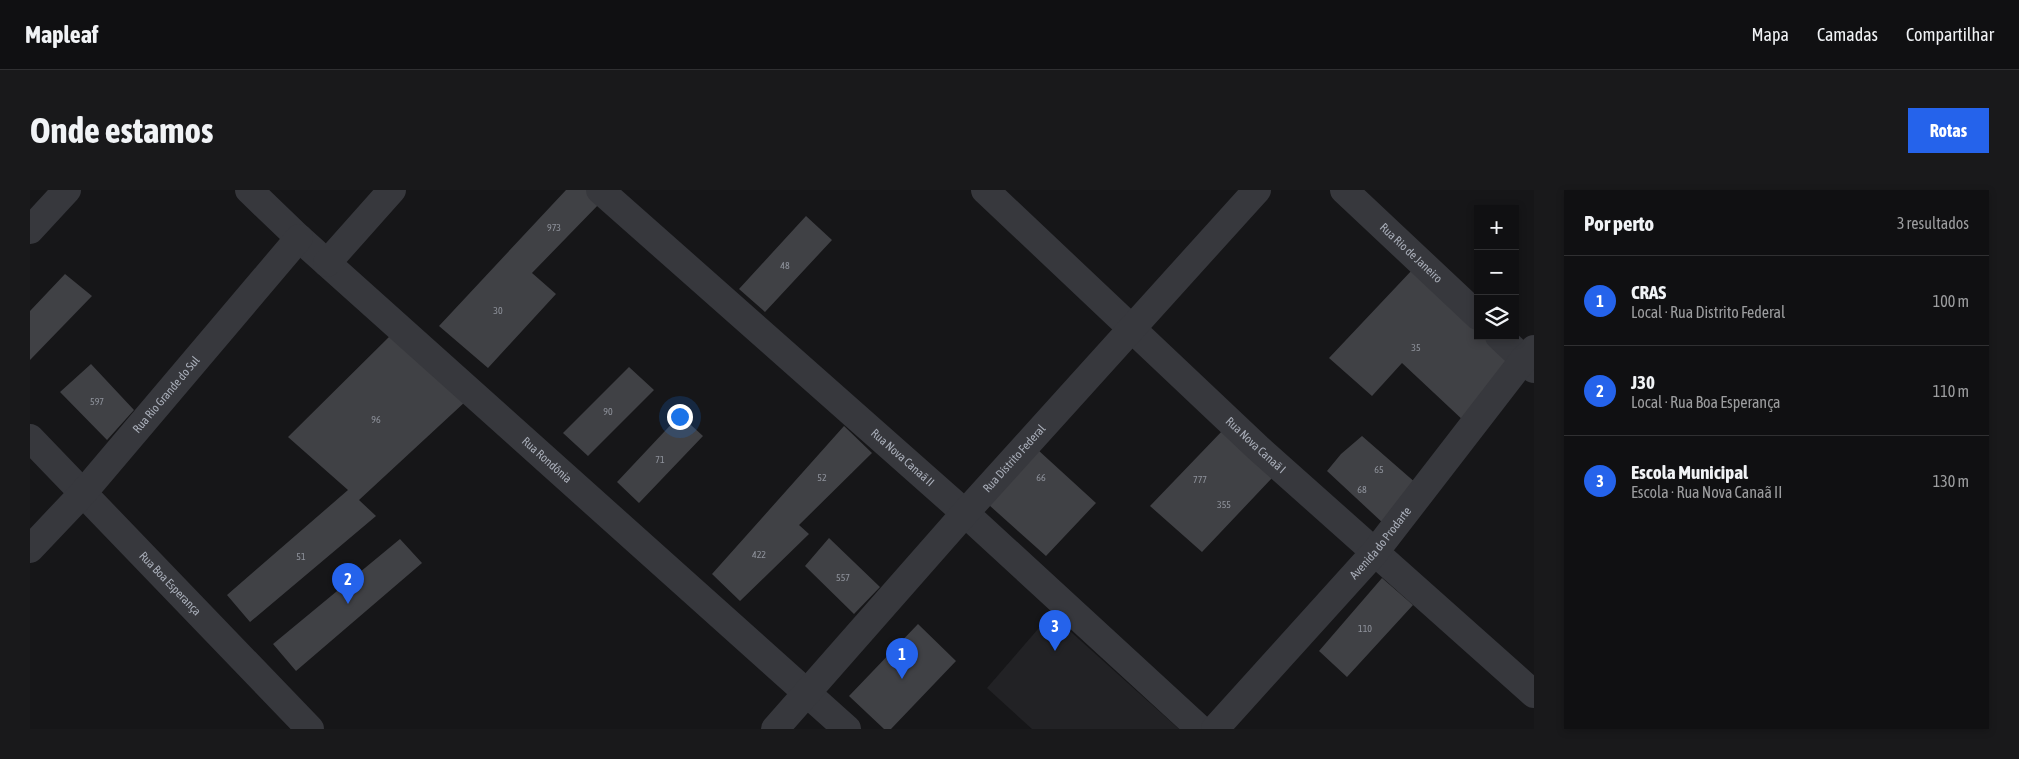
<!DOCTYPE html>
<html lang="pt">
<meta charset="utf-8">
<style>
body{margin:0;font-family:"Asap Condensed",sans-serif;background:#19191b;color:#f1f3f6}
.controls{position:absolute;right:15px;top:15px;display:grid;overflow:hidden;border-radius:0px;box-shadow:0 2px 8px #0003}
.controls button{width:45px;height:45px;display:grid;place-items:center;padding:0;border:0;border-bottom:1px solid #303032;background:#101012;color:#f1f3f6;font:25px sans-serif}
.you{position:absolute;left:649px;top:226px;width:18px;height:18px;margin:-12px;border:4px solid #fff;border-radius:50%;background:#1a73e8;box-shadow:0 0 0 8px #1a73e833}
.badge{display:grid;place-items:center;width:32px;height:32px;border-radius:50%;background:#2563eb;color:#fff;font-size:16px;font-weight:700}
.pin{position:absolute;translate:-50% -41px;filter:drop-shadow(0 1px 2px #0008)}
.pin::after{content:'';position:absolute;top:26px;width:18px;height:15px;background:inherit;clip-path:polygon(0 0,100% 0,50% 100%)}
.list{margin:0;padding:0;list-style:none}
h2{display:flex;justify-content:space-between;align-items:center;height:65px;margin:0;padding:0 20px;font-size:21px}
h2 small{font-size:16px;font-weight:400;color:#9c9d9f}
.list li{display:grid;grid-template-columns:32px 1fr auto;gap:15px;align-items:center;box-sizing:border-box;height:90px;padding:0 20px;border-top:1px solid #303032}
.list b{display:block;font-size:19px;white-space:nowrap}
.list p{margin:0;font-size:16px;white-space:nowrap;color:#9c9d9f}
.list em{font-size:16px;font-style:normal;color:#9c9d9f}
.icon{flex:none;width:28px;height:28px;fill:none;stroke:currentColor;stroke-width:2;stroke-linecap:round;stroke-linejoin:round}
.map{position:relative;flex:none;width:1504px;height:539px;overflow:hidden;border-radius:0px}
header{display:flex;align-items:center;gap:30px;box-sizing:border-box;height:70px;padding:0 25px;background:#101012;border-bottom:1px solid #303032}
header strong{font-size:24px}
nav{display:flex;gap:28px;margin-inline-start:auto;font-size:18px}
.intro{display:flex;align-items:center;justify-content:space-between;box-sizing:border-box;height:120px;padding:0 30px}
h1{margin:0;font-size:35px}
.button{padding:12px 22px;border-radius:0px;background:#2563eb;color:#fff;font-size:18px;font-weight:700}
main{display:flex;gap:30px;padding:0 30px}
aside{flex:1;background:#101012;border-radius:0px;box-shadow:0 2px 8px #0003}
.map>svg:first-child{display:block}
.built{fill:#222225}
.building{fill:#404145}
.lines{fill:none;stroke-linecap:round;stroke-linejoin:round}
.minor{stroke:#37383d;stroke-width:28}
.labels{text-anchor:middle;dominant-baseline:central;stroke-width:4;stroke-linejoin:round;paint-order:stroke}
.number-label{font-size:10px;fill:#8e929b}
.street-label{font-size:12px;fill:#a8adb8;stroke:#111113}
</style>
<header>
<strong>Mapleaf</strong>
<nav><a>Mapa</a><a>Camadas</a><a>Compartilhar</a></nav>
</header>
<div class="intro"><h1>Onde estamos</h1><a class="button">Rotas</a></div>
<main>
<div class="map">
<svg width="1504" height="539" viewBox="0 0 1504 539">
<rect width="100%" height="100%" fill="#161618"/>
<path class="built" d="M 1021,424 L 1149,539 L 1002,539 L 957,498 Z"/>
<path class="building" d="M 536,0 L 558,0 L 571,12 L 502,83 L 526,104 L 458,178 L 409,136 Z
M 776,26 L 802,50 L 735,122 L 709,99 Z
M 1383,79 L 1448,142 L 1448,146 L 1452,146 L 1484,176 L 1435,232 L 1372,173 L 1342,206 L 1299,168 Z
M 35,84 L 62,106 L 0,170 L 0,121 Z
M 362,144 L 436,211 L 329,310 L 346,326 L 220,432 L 197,405 L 318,300 L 258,247 Z
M 61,174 L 104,220 L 77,250 L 30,202 Z
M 599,177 L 624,200 L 558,266 L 533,243 Z
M 650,225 L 673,246 L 609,313 L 587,292 Z
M 814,236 L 842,263 L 769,335 L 779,344 L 710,411 L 682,384 Z
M 1194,239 L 1242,288 L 1172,362 L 1120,316 Z
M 1332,246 L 1387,294 L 1354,334 L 1297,281 L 1311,264 Z
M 1008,260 L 1066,313 L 1016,366 L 959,315 Z
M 799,348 L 850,397 L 824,424 L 775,376 Z
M 370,349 L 392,373 L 266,481 L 243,454 Z
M 1352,388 L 1383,415 L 1317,487 L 1289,461 Z
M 888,434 L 926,471 L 861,539 L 854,539 L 819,506 Z"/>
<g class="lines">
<g class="minor">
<path id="s1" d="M 219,0 L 269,48 L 817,539"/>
<path id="s2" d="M 570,0 L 935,323 L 1170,539"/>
<path id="s3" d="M 955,0 L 1228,258 L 1504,504"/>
<path id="s4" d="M 1314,0 L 1448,126"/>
<path d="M 0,40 L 37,0"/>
<path d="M 297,73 L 362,0"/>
<path d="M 1469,146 L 1504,179"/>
<path id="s5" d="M 0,248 L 280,539"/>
<path id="s6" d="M 0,359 L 53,303 L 269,48"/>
<path id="s7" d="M 745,539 L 935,323 L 1227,0"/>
<path id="s8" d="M 1185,539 L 1345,362 L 1494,169 L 1504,159"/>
</g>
</g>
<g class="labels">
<g class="number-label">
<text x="524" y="37">973</text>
<text x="755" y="75">48</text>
<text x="468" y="120">30</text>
<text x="1386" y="157">35</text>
<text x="67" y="211">597</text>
<text x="578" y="221">90</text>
<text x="346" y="229">96</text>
<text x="630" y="269">71</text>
<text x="1349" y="279">65</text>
<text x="792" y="287">52</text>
<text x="1011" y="287">66</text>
<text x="1170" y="289">777</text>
<text x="1332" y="299">68</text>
<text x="1194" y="314">355</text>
<text x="729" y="364">422</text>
<text x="271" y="366">51</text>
<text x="813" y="387">557</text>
<text x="1335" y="438">110</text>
</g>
<g class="street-label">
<text stroke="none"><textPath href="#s4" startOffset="92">Rua Rio de Janeiro</textPath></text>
<text stroke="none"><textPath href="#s6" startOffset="206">Rua Rio Grande do Sul</textPath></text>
<text stroke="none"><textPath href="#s3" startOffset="372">Rua Nova Canaã I</textPath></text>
<text stroke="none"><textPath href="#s2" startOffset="404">Rua Nova Canaã II</textPath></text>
<text stroke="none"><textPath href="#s7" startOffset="361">Rua Distrito Federal</textPath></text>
<text stroke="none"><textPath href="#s1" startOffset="402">Rua Rondônia</textPath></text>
<text stroke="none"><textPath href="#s8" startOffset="249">Avenida do Prodarte</textPath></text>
<text stroke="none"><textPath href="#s5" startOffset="202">Rua Boa Esperança</textPath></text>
</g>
</g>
</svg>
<div class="controls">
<button>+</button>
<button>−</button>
<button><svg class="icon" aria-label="layers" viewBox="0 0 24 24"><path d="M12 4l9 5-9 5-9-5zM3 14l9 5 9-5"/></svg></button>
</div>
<div class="you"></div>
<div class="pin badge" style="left:872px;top:489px">1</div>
<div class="pin badge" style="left:318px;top:414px">2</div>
<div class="pin badge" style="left:1025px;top:461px">3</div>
</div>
<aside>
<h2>Por perto<small>3 resultados</small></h2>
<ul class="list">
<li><span class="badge">1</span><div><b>CRAS</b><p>Local · Rua Distrito Federal</p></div><em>100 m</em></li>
<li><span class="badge">2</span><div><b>J30</b><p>Local · Rua Boa Esperança</p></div><em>110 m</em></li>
<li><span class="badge">3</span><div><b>Escola Municipal</b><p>Escola · Rua Nova Canaã II</p></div><em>130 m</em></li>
</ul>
</aside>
</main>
